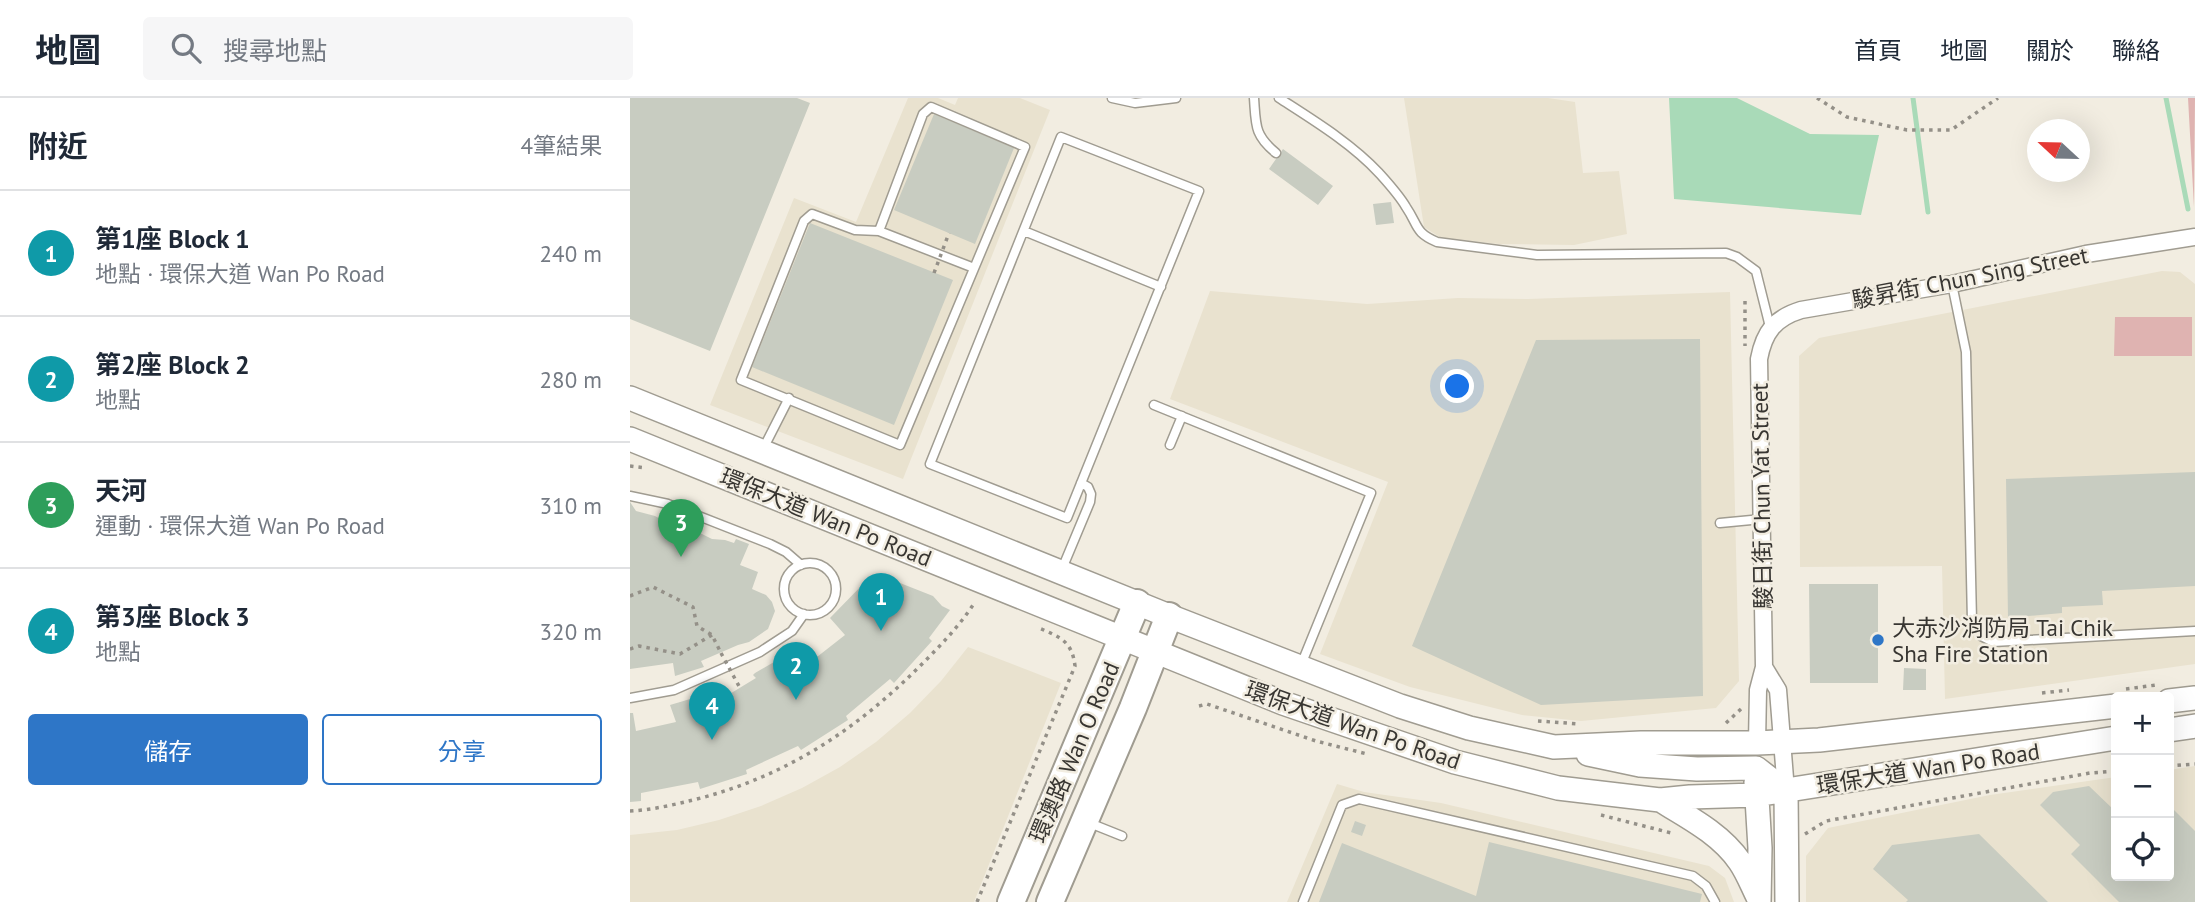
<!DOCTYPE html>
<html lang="zh-TW">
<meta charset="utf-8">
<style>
body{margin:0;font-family:"PT Sans","Noto Sans TC",sans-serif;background:#f6f6f7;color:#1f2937}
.controls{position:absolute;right:21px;bottom:21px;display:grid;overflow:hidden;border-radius:7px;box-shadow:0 7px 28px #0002}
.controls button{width:63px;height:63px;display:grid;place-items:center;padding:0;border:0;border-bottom:2px solid #e0e1e3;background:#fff;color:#1f2937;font:35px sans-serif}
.compass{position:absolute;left:1397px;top:21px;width:63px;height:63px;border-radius:50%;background:#fff;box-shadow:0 7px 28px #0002;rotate:292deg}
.you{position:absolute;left:828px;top:289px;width:24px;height:24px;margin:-18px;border:5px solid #fff;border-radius:50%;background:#1a73e8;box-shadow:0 0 0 10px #1a73e833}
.badge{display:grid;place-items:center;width:46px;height:46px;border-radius:50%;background:#2e76c7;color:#fff;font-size:23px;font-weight:700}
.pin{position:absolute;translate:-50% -58px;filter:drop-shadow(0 2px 4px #0008)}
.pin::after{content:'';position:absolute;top:37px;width:24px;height:21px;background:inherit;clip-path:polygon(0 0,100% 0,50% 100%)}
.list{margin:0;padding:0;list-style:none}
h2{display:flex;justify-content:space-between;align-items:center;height:91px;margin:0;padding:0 28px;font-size:30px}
h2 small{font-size:23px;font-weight:400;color:#747a83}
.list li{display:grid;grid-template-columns:46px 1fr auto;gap:21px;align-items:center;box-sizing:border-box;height:126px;padding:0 28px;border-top:2px solid #e0e1e3}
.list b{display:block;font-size:26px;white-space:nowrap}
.list p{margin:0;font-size:23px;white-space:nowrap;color:#747a83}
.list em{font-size:23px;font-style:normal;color:#747a83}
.actions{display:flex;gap:14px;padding:21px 28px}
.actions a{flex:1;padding:16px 0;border:2px solid #2e76c7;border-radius:7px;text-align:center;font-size:24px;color:#2e76c7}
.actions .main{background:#2e76c7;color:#fff}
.icon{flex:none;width:38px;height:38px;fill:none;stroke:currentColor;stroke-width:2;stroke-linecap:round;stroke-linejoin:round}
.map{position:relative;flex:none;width:1565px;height:804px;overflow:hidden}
header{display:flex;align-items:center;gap:42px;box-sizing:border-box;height:98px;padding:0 35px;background:#fff;border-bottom:2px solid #e0e1e3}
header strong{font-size:33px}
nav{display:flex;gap:38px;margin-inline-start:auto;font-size:24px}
.search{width:490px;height:63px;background:#f6f6f7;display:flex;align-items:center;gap:18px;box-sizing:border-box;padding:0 24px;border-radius:7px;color:#747a83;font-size:26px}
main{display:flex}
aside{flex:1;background:#fff}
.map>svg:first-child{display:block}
.built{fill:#e9e2cf}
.green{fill:#dfb3b1}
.water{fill:#a9dab8}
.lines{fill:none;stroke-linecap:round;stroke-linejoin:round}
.stream{stroke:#a9dab8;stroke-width:5}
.building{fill:#c8ccc1}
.lane-casing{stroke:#a09c91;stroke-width:11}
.street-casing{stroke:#a09c91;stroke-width:19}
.secondary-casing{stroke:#a09c91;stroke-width:26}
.primary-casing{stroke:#a09c91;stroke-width:30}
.path{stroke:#949088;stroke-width:3.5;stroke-dasharray:3.5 5;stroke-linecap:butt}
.lane{stroke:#fff;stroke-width:8}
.street{stroke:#fff;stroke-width:16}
.secondary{stroke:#fff;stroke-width:23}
.primary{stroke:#fff;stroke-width:26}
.path-bridge{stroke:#949088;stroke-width:3.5;stroke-dasharray:3.5 5;stroke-linecap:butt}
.poi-dot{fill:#2e76c7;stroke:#f2ede1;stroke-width:2.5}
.labels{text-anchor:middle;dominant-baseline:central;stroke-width:5;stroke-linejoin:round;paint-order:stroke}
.street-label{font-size:23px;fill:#383632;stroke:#f2ede1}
.poi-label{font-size:23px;fill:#383632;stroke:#f2ede1;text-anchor:start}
</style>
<header>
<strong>地圖</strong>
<div class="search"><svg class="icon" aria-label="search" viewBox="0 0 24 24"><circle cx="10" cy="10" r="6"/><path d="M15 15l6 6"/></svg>搜尋地點</div>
<nav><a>首頁</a><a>地圖</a><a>關於</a><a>聯絡</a></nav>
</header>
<main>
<aside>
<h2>附近<small>4筆結果</small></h2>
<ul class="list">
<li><span class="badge" style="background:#0f9aa8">1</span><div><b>第1座 Block 1</b><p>地點 · 環保大道 Wan Po Road</p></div><em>240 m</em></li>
<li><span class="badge" style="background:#0f9aa8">2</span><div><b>第2座 Block 2</b><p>地點</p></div><em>280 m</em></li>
<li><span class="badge" style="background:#2e9e5b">3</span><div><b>天河</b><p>運動 · 環保大道 Wan Po Road</p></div><em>310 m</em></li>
<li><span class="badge" style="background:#0f9aa8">4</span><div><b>第3座 Block 3</b><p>地點</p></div><em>320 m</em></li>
</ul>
<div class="actions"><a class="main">儲存</a><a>分享</a></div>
</aside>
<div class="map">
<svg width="1565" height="804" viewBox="0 0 1565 804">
<rect width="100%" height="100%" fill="#f2ede1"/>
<path class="built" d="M 278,0 L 308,0 L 325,7 L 328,0 L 390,0 L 420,12 L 273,381 L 80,307 L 164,100 L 226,124 Z
M 774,0 L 918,0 L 945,4 L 953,75 L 989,73 L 997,136 L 944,147 L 869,146 L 811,140 L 794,129 Z
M 1532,173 L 1550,174 L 1565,186 L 1565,566 L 1315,601 L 1312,468 L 1170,469 L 1169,258 L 1189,240 Z
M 580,193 L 737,206 L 828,200 L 898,201 L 1100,194 L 1109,583 L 1086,610 L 951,623 L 892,617 L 780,589 L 690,556 L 758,384 L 540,301 Z
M 338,549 L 431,585 L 344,804 L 0,804 L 0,737 L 47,732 L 89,722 L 131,708 L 172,690 L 210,669 L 246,644 L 280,615 L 311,583 Z
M 1565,668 L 1565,804 L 1176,804 L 1176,758 L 1198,730 L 1360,697 L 1486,679 L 1486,778 L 1539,778 L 1539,672 Z
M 707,686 L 734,694 L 811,705 L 1079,768 L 1095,780 L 1104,804 L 657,804 Z"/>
<path class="green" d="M 1558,0 L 1565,0 L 1564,109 Z
M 1485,219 L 1562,219 L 1562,258 L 1484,258 Z"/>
<path class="water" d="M 1039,0 L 1107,0 L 1180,36 L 1249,37 L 1231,117 L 1044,101 Z"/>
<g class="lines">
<path class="stream" d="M 1283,0 L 1298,114
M 1536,0 L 1558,111"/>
</g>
<path class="building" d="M 0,0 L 167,0 L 180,5 L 80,253 L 0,221 Z
M 304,16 L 384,50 L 345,146 L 264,112 Z
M 653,51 L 703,88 L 688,107 L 639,71 Z
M 761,104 L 764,125 L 746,127 L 743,106 Z
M 180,125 L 323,182 L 264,327 L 122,269 Z
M 1070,241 L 1073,598 L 911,607 L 782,548 L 906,242 Z
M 1565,374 L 1565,488 L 1472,493 L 1473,507 L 1432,509 L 1432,515 L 1378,520 L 1376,381 Z
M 0,404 L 6,413 L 25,418 L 48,431 L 68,434 L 82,441 L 95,442 L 104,445 L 106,441 L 119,446 L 110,467 L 128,474 L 122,491 L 136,497 L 142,504 L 145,513 L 138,531 L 119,544 L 108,547 L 71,563 L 74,569 L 45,578 L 43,565 L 0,571 Z
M 241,480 L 260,489 L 265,483 L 303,498 L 312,508 L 320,512 L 299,540 L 302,543 L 264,585 L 260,581 L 216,618 L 218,622 L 171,652 L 168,648 L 116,672 L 117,676 L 70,691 L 68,684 L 11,695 L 11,703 L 0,704 L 0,615 L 3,615 L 6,633 L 46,624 L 40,607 L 87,593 L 90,599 L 98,597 L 126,580 L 123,577 L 125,575 L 168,550 L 178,566 L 215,537 L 200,520 L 238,481 L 240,482 Z
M 1179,486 L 1248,486 L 1248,585 L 1180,585 Z
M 1274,570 L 1296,571 L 1296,592 L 1273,592 Z
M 1459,688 L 1484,712 L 1486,710 L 1486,778 L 1539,778 L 1539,707 L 1565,733 L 1565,804 L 1489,804 L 1441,756 L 1450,747 L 1410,707 L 1423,694 Z
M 725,723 L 736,727 L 732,738 L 721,734 Z
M 1349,736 L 1418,804 L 1276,804 L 1278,802 L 1243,771 L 1262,747 Z
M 859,744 L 1072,796 L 1070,804 L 689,804 L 712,745 L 846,798 Z"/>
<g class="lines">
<g class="lane-casing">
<path id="lane" d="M 482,0 L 505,5 L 546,0
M 624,0 C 626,27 624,37 646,55
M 649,0 C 683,22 721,45 749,75 C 758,85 769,97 776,109 C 789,128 784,134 807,144 L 907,157 L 1096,155 L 1107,159 L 1126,173 L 1140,229
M 431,39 L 569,93 L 437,420 L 300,366 Z
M 249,133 L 225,132 L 182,116 L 174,123 L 111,282 L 270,347 L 395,49 L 301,9 L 293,16 L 249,133 L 344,170
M 394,133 L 531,189
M 1322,186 L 1336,254 L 1342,523 L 1351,538 L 1363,544 L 1565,533
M 524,307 L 741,395 L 671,567
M 540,347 L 552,318
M 132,353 L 159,300
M 0,398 L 38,406 L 140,446 L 156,454 L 171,467
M 1090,425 L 1132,421
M154 491a26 26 0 1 1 52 0a26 26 0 1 1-52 0Z
M 432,471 L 460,404 L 461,396 L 458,389 L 451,385
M 0,600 L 44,592 L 130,554 L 162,533 L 174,516
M 457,724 L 492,738
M 673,804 L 712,707 L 729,701 L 1063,778 L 1076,788 L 1085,804"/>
</g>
<g class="street-casing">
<path id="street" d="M 1134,569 L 1148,592 L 1156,693
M 1127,645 L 1128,592 L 1134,569 L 1129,261 C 1134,234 1145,220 1171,212 L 1322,186 L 1456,156 L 1565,139"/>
</g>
<g class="secondary-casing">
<path id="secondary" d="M 0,300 L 539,518 L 770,608 L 839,630 L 924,649 L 1011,645 L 1127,645 L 1189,642 L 1486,608
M 0,341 L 653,605 L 825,664 L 928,690 L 1030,702 L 1060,699 L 1126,697 L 1486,640
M 1539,603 L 1565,600
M 1539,632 L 1565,628
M 958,656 L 1010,667 L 1067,671 L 1126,670 L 1156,693
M 1126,684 L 1130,750 L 1129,804
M 1156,693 L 1157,804
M 1030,702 C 1058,719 1091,736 1110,764 C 1117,774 1122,787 1128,799"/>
</g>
<g class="primary-casing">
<path id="primary" d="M 381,804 L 507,505
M 420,804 L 503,610 L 539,518"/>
</g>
<path class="path" d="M 1187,0 L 1217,19 L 1277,32 L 1321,32 L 1368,0
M 1115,203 L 1115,248
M 0,368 L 16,370
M 0,498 L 23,489 L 63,509 L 67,528 L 82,537 L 91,555
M 0,551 L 9,548 L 50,556 L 82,537
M 1496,591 L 1526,587
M 1412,595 L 1439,592
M 569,608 L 577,606 L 686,643 L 737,656
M 908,623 L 949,626
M 1096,625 L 1111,611
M 1539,668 L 1565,666
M 0,713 C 21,712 43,707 63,702 C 156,679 228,631 294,564 C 312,546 329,528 343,507
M 971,717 L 1045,736
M 1175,736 L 1196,723 L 1460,675 L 1486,673
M 347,804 L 445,568 C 442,543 430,539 409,530"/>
<use href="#lane" class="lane"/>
<use href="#street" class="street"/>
<use href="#secondary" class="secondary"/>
<use href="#primary" class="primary"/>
<path class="path-bridge" d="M 304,175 L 319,135
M 91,555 L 110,590"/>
</g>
<circle class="poi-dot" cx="1248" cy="542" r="7"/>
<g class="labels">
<g class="street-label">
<text transform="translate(1340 179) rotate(-11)">駿昇街 Chun Sing Street</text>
<text transform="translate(1131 398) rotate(-91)">駿日街 Chun Yat Street</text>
<text transform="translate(196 419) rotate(22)">環保大道 Wan Po Road</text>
<text transform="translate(723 627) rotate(19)">環保大道 Wan Po Road</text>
<text transform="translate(444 654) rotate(-67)">環澳路 Wan O Road</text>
<text transform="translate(1298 670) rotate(-9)">環保大道 Wan Po Road</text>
</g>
<g class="poi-label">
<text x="1262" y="529">大赤沙消防局 Tai Chik<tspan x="1262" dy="26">Sha Fire Station</tspan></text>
</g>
</g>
</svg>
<div class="controls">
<button>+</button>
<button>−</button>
<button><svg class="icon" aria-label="locate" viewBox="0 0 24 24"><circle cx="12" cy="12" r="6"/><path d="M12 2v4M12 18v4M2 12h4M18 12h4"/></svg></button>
</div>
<svg class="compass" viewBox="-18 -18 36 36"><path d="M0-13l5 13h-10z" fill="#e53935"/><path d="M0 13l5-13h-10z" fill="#747a83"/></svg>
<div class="you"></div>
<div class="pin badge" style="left:251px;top:533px;background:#0f9aa8">1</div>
<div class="pin badge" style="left:166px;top:602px;background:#0f9aa8">2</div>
<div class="pin badge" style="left:51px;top:459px;background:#2e9e5b">3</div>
<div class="pin badge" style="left:82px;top:642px;background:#0f9aa8">4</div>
</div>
</main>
